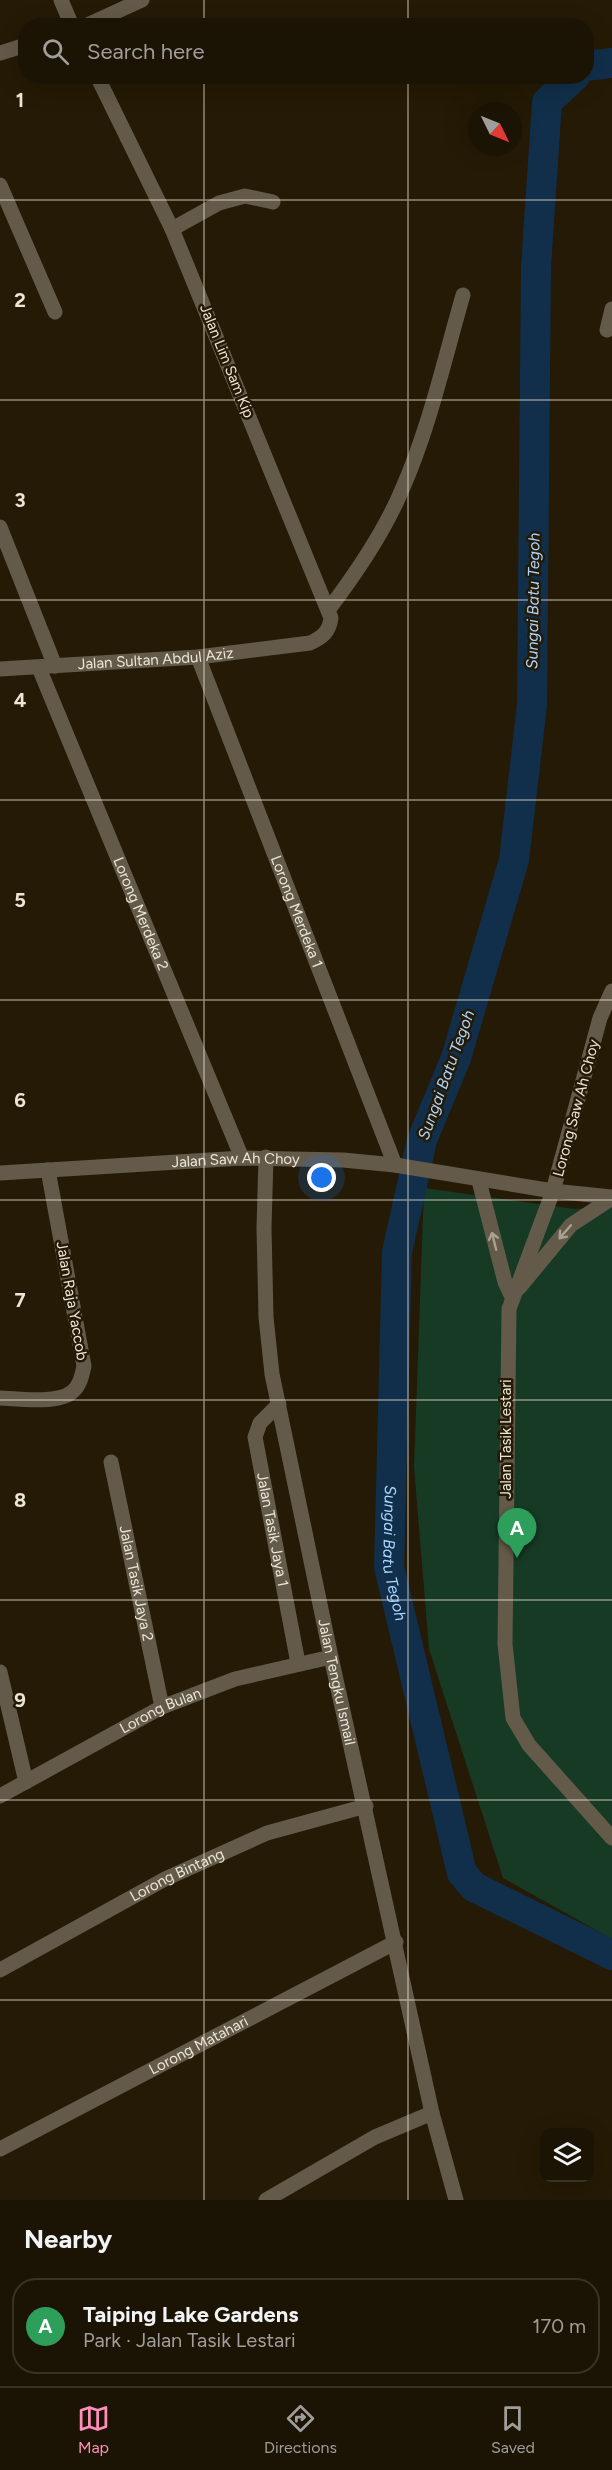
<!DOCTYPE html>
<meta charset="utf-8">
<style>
body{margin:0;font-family:Figtree,sans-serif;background:#241d0e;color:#f1f3f6}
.controls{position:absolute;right:18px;bottom:18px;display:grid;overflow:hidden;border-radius:12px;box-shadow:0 6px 24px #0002}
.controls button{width:54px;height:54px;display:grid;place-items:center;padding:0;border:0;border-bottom:2px solid #393326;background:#1b1404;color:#f1f3f6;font:30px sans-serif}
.compass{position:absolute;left:468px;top:102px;width:54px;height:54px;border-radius:50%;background:#1b1404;box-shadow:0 6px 24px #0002;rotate:133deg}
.you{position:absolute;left:322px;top:1178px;width:21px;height:21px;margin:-15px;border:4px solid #fff;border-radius:50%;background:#1a73e8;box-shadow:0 0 0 9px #1a73e833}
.badge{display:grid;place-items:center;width:39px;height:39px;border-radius:50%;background:#ff8ebb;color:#fff;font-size:20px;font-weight:700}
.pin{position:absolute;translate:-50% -50px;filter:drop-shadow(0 2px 3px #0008)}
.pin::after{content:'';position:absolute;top:32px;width:21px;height:18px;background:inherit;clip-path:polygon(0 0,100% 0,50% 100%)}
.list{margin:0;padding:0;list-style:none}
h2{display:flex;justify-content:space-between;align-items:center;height:78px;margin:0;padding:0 24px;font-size:26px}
h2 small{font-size:20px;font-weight:400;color:#a09e9a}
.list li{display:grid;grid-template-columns:39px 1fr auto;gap:18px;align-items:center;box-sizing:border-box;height:96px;margin:0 12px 12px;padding:0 12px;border:2px solid #393326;border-radius:24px}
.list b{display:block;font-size:22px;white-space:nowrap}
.list p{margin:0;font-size:20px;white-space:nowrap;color:#a09e9a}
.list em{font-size:20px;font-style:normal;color:#a09e9a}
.icon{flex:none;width:33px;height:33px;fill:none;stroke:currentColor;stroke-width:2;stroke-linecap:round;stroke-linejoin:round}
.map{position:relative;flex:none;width:612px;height:2200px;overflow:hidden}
.search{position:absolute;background:#1b1404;box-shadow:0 6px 24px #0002;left:18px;right:18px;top:18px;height:66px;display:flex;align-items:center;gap:15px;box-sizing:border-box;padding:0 21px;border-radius:24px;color:#a09e9a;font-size:22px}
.sheet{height:186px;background:#1b1404}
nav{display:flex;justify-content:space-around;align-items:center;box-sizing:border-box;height:84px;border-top:2px solid #393326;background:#1b1404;font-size:16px;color:#a09e9a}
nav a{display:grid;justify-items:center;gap:3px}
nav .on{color:#ff8ebb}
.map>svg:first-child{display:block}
.green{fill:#173a25}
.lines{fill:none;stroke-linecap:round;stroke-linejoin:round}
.river{stroke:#112f4a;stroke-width:30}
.minor{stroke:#635a4a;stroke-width:15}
.oneway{stroke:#a8a091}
.grid{fill:none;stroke:#ece5d8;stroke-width:1.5;stroke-opacity:0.55}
.labels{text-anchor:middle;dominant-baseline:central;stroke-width:5;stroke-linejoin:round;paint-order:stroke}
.street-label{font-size:15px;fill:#ece5d8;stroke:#241a05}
.water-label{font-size:16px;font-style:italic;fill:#acd6ff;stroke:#241a05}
.grid-label{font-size:20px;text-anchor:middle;font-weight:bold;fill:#ece5d8;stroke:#241a05;stroke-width:5;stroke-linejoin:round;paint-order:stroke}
</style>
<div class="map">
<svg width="612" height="2200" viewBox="0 0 612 2200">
<rect width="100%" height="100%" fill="#241a05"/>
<path class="green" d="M 424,1188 L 575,1209 L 612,1206 L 612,1939 L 503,1878 L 429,1649 L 414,1467 Z"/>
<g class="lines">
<g class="river">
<path d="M 586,66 L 612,63"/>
<path id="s1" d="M 575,76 L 547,102 L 536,267 L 532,705 L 514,860 L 456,1058 L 422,1140 L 397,1252 L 389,1567 L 462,1873 L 474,1887 L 612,1955"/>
</g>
<g class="minor">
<path d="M 61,0 L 72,26"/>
<path d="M 85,26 L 142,0"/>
<path d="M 0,53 L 26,45"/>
<path d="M 0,185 L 55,312"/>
<path d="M 172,229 L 219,203 L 245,196 L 273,202"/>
<path d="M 607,330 L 612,309"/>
<path d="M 0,527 L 55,666"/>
<path d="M 329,609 C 357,572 383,534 401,492 C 429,429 444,361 463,295"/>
<path id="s2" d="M 198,657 L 395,1165"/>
<path id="s3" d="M 39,668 L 242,1158"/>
<path id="s4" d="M 0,669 L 198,657 L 310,643 C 323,637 329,632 331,618 L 172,229 L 97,76"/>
<path d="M 612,991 L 600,1018 L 553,1191 L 509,1309 L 505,1644 L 513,1718 L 529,1745 L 612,1838"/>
<path id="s5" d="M 266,1157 L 264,1228 L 266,1317 L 272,1374 L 331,1657 L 432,2113 L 456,2200"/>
<path id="s6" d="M 0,1173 L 242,1158 L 343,1160 L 395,1165 L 553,1191 L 612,1197"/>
<path d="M 479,1181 L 505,1282 L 512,1297"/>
<path d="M 519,1288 L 571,1225 L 612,1198"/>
<path d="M 0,1398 C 18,1399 58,1404 72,1392 C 80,1386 82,1375 84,1366 L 48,1170"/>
<path id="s7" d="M 279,1404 L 260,1423 L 255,1437 L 298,1663"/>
<path id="s8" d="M 111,1462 L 162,1707"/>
<path d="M 0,1672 L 26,1782"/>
<path id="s9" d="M 0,1796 L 162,1707 L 235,1679 L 331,1657"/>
<path id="s10" d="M 0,1970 L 165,1879 L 267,1833 L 366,1806"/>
<path id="s11" d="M 0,2149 L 396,1942"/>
<path d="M 266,2200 L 375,2137 L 432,2113"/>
</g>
</g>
<defs><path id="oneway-shaft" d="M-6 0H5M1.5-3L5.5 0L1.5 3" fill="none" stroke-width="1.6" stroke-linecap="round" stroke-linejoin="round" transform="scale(1.5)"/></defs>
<g class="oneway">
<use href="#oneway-shaft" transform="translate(565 1232) rotate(131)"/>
<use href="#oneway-shaft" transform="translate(494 1241) rotate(-104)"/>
</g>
<path class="grid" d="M 204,0 L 204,26M 408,0 L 408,26M 204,76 L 204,2200M 408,76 L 408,2200M 0,200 L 612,200M 0,400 L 612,400M 0,600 L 612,600M 0,800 L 612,800M 0,1000 L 612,1000M 0,1200 L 612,1200M 0,1400 L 612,1400M 0,1600 L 612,1600M 0,1800 L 612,1800M 0,2000 L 612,2000"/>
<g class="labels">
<g class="street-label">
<text transform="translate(227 361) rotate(68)">Jalan Lim Sam Kip</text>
<text stroke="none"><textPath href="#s4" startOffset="156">Jalan Sultan Abdul Aziz</textPath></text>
<text stroke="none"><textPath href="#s2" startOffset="273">Lorong Merdeka 1</textPath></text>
<text stroke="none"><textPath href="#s3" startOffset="266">Lorong Merdeka 2</textPath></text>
<text transform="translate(576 1108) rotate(-75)">Lorong Saw Ah Choy</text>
<text stroke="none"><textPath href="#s6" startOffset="236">Jalan Saw Ah Choy</textPath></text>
<text transform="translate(72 1301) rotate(80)">Jalan Raja Yaccob</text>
<text transform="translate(506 1439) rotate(-90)">Jalan Tasik Lestari</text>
<text stroke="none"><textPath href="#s7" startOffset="136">Jalan Tasik Jaya 1</textPath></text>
<text stroke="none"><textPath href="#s8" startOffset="124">Jalan Tasik Jaya 2</textPath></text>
<text stroke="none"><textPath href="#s5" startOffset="532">Jalan Tengku Ismail</textPath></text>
<text stroke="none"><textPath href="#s9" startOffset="182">Lorong Bulan</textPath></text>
<text stroke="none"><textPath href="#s10" startOffset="201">Lorong Bintang</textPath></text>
<text stroke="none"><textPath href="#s11" startOffset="224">Lorong Matahari</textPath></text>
</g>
<g class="water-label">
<text transform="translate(533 601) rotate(-89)">Sungai Batu Tegoh</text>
<text transform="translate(446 1075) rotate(-70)">Sungai Batu Tegoh</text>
<text stroke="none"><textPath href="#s1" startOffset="1509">Sungai Batu Tegoh</textPath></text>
</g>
</g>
<g class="grid-label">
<text x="20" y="107">1</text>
<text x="20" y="307">2</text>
<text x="20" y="507">3</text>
<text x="20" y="707">4</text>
<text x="20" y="907">5</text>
<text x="20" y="1107">6</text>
<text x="20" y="1307">7</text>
<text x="20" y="1507">8</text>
<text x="20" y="1707">9</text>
</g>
</svg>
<div class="controls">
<button><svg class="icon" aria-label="layers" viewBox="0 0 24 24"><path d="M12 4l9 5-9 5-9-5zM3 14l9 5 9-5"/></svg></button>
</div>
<svg class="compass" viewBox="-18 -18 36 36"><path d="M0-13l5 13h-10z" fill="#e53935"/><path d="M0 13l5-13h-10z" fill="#a09e9a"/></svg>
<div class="you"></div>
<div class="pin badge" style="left:517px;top:1558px;background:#2e9e5b">A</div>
<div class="search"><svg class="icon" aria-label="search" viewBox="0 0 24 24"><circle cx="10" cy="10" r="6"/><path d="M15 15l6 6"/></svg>Search here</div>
</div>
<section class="sheet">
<h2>Nearby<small></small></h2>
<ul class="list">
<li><span class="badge" style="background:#2e9e5b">A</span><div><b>Taiping Lake Gardens</b><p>Park · Jalan Tasik Lestari</p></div><em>170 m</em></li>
</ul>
</section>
<nav>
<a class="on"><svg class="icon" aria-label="map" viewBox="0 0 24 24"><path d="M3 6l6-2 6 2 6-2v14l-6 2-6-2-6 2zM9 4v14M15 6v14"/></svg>Map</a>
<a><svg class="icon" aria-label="directions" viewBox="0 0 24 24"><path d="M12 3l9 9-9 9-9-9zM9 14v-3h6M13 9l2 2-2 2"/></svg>Directions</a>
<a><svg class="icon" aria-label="saved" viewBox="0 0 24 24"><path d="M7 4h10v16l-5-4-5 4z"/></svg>Saved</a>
</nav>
